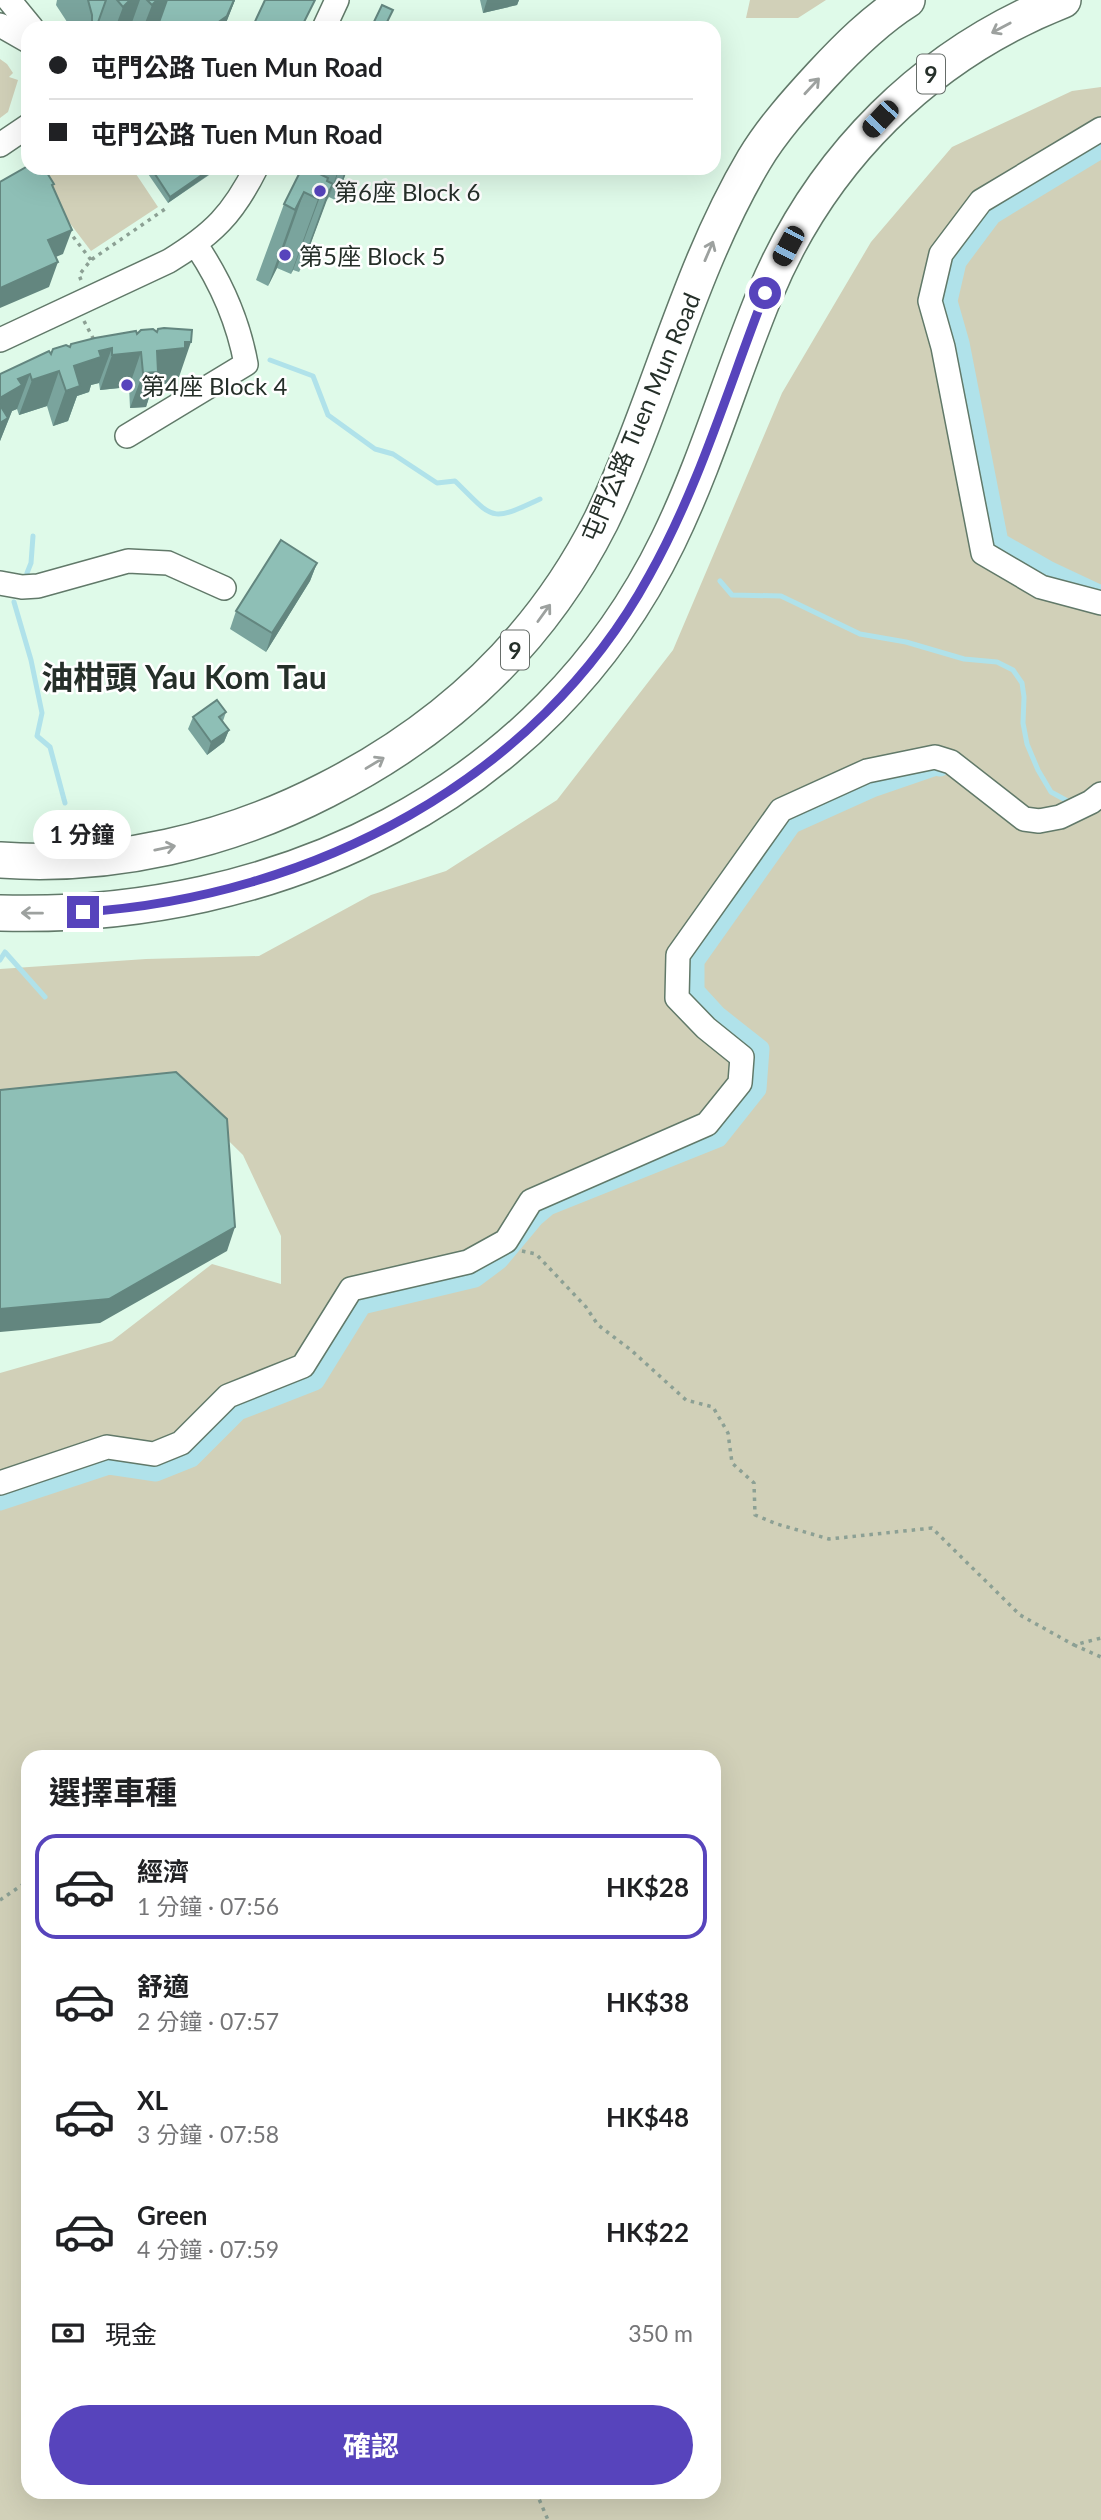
<!DOCTYPE html>
<html lang="zh-TW">
<head>
<meta charset="utf-8">
<style>
  :root { --surface:#fff; --page:#f2f2f2; --text:#202124; --muted:#757577; --line:#e0e0e0; --accent:#5744bc }
  body { margin:0; font-family:Lato,"Noto Sans TC",sans-serif; background:var(--page); color:var(--text); height:100vh; display:flex; flex-direction:column; font-size:26px; white-space:nowrap }
  * { box-sizing:border-box; margin:0 }
  p { font-size:23px; color:var(--muted) }
  .icon { flex:none; width:38px; height:38px; fill:none; stroke:currentColor; stroke-width:2; stroke-linecap:round; stroke-linejoin:round }
  .map { position:relative; flex:1; overflow:hidden }
  .sheet { position:absolute; left:21px; top:1750px; width:700px; height:749px; display:flex; flex-direction:column; background:var(--surface); border-radius:21px; box-shadow:0 7px 28px #0002 }
  .sheet>* { flex:none }
  .hud { position:absolute; left:21px; top:21px; width:700px; height:154px; border-radius:21px; box-shadow:0 7px 28px #0002; display:grid; align-content:center; height:154px; padding:0 28px; background:var(--surface) }
  .end { position:absolute; width:32px; height:32px; margin:-16px; border:9px solid #5744bc; background:#fff; box-shadow:0 0 0 4px #fff }
  .from { border-radius:50% }
  .bubble { position:absolute; height:49px; border-radius:24px; background:var(--surface); box-shadow:0 7px 28px #0002; font-size:23px; font-weight:700; line-height:49px; text-align:center }
  .car { position:absolute; width:21px; height:42px; margin:-21px -10px; border-radius:9px; box-shadow:0 0 5px 2px #0007; background:linear-gradient(#222 24%,#8ab4d8 0 40%,#222 0 76%,#8ab4d8 0 86%,#222 0) }
  .hud b { display:flex; align-items:center; gap:24px; height:66px; font-size:26px }
  .hud b+b { border-top:2px solid var(--line) }
  .hud i { width:18px; height:18px; background:var(--text) }
  ul { padding:0; list-style:none }
  li { display:flex; align-items:center; gap:21px; height:105px; margin:0 14px 10px; padding:0 14px; border:4px solid transparent; border-radius:21px }
  li div { flex:1 }
  li b { display:block; font-size:26px }
  li em { font-style:normal; font-weight:700 }
  li.selected { border-color:var(--accent) }
  li>.icon { width:63px; height:63px; stroke-width:1.5 }
  h2 { padding:0 28px; font-size:32px; line-height:84px }
  .pay { display:flex; align-items:center; gap:18px; height:77px; padding:0 28px; font-size:26px }
  .pay p { margin-inline-start:auto }
  .action { display:flex; gap:14px; margin-top:auto; padding:14px 28px }
  .action a { flex:1; height:80px; border-radius:42px; background:var(--accent); color:#fff; font-size:28px; font-weight:700; line-height:80px; text-align:center }
  .map>svg:first-child { display:block }
  .green { fill:#d1d0b8; fill-rule:evenodd }
  .lines { fill:none; stroke-linecap:round; stroke-linejoin:round }
  .stream { stroke:#b0e2ea; stroke-width:5 }
  .canal { stroke:#b0e2ea; stroke-width:19 }
  .minor-casing { stroke:#617969; stroke-width:26 }
  .highway-casing { stroke:#617969; stroke-width:38 }
  .path { stroke:#8ca094; stroke-width:3.5; stroke-dasharray:3.5 5; stroke-linecap:butt }
  .minor { stroke:#fff; stroke-width:23 }
  .highway { stroke:#fff; stroke-width:35 }
  .wall { fill:#7aa49d }
  .shaded-wall { fill:#63867f }
  .building { fill:#8ebfb6; stroke:#63867f; stroke-width:2 }
  .oneway { stroke:#9da19f }
  .route { stroke:#5744bc; stroke-width:9 }
  .poi-dot { fill:#5744bc; stroke:#fff; stroke-width:2.5 }
  .labels { text-anchor:middle; dominant-baseline:central; stroke-width:5; stroke-linejoin:round; paint-order:stroke }
  .shield { fill:#fff; stroke:#666d69; stroke-width:2 }
  .shield-label { font-size:23px; font-weight:bold; fill:#252f29 }
  .poi-label { font-size:24px; fill:#252f29; stroke:#fff; text-anchor:start }
  .street-label { font-size:24px; fill:#252f29; stroke:#fff }
  .district-label { font-size:32px; font-weight:bold; fill:#252f29; stroke:#fff }
</style>
</head>
<body>
<div class="map">
<svg width="1101" height="2520" viewBox="0 0 1101 2520">
  <rect width="100%" height="100%" fill="#dffae9"/>
  <path class="green" d="M750,0H826L798,18H746Z
    M0,59L7,64L13,73L9,77L18,80L8,112L0,118Z
    M1101,87V2520H0V1373L112,1341L212,1264L281,1284V1236L243,1155L174,1087L0,1106V969L146,959L259,956L371,895L446,871L557,800L673,650L782,393L871,242L952,147L1072,91ZM28,1757H714V2492H28Z
    M28,168H132L158,207L91,251Z"/>
  <g class="lines">
    <path class="stream" d="M270,360L313,376L328,415L375,449L393,454L437,483L455,481C494,519 489,523 540,499
      M27,573L31,563L33,536
      M720,581L732,595L781,596L860,634L906,642L964,659L997,662L1013,670L1022,683L1024,697L1023,723L1027,744L1038,770L1051,792L1073,804
      M14,602L31,660L42,713L37,736L50,747L65,803
      M0,960L5,952L45,997"/>
    <path class="canal" d="M1101,149L992,215L957,262L948,301L960,343L999,542L1048,570L1101,595
      M0,1501L109,1465L156,1472L191,1458L238,1411L315,1381L362,1305L475,1278L499,1260L535,1217L548,1206L718,1138L757,1089L760,1049L717,1015L695,991V961L792,824L872,788L936,766L940,767"/>
    <defs>
      <path id="minor" d="M9,0L32,28
        M0,25L28,41
        M324,28L337,0
        M1101,129L981,201L941,254L930,301L943,347L983,553L1041,587L1101,603
        M0,145L28,126
        M0,340L169,261C213,234 233,214 256,168
        M127,436L246,364C238,320 221,282 196,245
        M0,583L22,587L38,586L128,561L168,563L224,588
        M0,1483L107,1447L154,1454L181,1443L228,1396L303,1366L351,1289L468,1262L506,1241L531,1201L707,1124L740,1083L742,1057L706,1028L677,998L678,955L781,810L867,771L935,757L951,762L1024,819L1039,821L1060,817L1091,802L1101,794"/>
      <path id="highway" d="M0,860C112,868 227,841 326,790C446,729 540,642 601,521C658,404 687,273 754,160C772,130 797,102 821,76C847,48 875,20 907,0
        M0,913C276,921 544,796 668,541C707,461 731,376 765,294C821,159 926,54 1063,0"/>
    </defs>
    <use href="#minor" class="minor-casing"/>
    <use href="#highway" class="highway-casing"/>
    <path class="path" d="M68,230L91,260
      M81,280L79,275L91,260L168,207
      M84,321L94,340
      M522,1251L536,1254L586,1307L598,1325L631,1350L686,1400L713,1407L728,1433L732,1463L754,1483L755,1515L777,1524L829,1539L932,1528L1020,1615L1074,1645L1101,1638
      M1074,1645L1101,1657
      M0,1900L28,1881
      M536,2492L548,2520"/>
    <use href="#minor" class="minor"/>
    <use href="#highway" class="highway"/>
  </g>
  <path class="wall" d="M57,0H235L224,28H71L56,5Z
    M480,0H519L517,5L483,13Z
    M144,168H232L229,175L218,169L168,203Z
    M302,168H348L341,186L335,200L329,197L326,201L305,259L299,272L293,270L291,274L277,268L268,286L256,280L284,204Z
    M136,331L179,377H175L173,383L153,385L146,407L130,408L129,387L100,390L99,383L91,385L89,392L77,396L68,421L53,426L47,406L19,415L17,409L12,411L0,441V374L69,347Z
    M317,563L310,581L266,652L230,629L236,611Z
    M226,712L223,721L229,730L224,742L207,755L188,729L193,717Z"/>
  <path class="shaded-wall" d="M130,0H140L130,28H115L123,7Z
    M148,0H181L157,28H143L152,5Z
    M234,0H235L224,28H210Z
    M487,0H519L517,5L483,13Z
    M212,168H218L168,203L170,197Z
    M339,168H340L327,202Z
    M346,168H348L341,186L335,200Z
    M333,184L305,259L299,272L326,197Z
    M304,192L277,268L268,286L295,210Z
    M321,194L293,270L291,274L318,199Z
    M72,230L63,254L39,264L48,240Z
    M58,262L49,287L0,308V288Z
    M185,342H191L179,377H175L173,383L153,385L146,407L130,408L143,373L157,351Z
    M112,348L99,383L91,385L89,392L77,396L68,421L53,426L74,366L99,351Z
    M141,352L129,387L100,390L112,355Z
    M59,371L47,406L19,415L32,380Z
    M30,374L17,409L12,411L0,441V398L18,379Z
    M317,563L310,581L266,652L272,633Z
    M229,730L224,742L207,755L211,742Z
    M235,1227L227,1251L100,1323L0,1332V1309Z"/>
  <path class="building" d="M88,0H106L96,28H92V15Z
    M117,0H130L123,7Z
    M147,0H157L152,5Z
    M167,0H234L227,16L210,28H157Z
    M265,0H315L301,28H252Z
    M382,5L393,10L385,26L389,28H371Z
    M28,166V168H44L54,184L52,185L72,230L48,240L58,262L0,288V182Z
    M151,168H212L170,197Z
    M302,168H316L314,171L328,178L327,181L333,184L326,197L321,194L318,199L304,192L295,210L284,204Z
    M164,328L192,330L191,342H185V348L157,351L158,372L143,373L141,352L112,355V348L99,351L101,357L74,366L80,386L66,391L59,371L32,380L30,374L18,379L22,385L0,398V374L49,351L51,354L53,349L66,345L70,347L71,344L95,338L136,331L137,334L141,330L153,329L157,332L158,329Z
    M0,405L8,418L0,423Z
    M281,540L317,563L272,633L236,611Z
    M217,700L226,712L219,717L229,730L211,742L193,717Z
    M176,1072L227,1119L235,1227L109,1299L0,1309V1090Z"/>
  <defs><path id="oneway-shaft" d="M-6 0H5M1.5-3L5.5 0L1.5 3" fill="none" stroke-width="1.6" stroke-linecap="round" stroke-linejoin="round" transform="scale(1.75)"/></defs>
  <g class="oneway">
    <use href="#oneway-shaft" transform="translate(1001 28) rotate(152)"/>
    <use href="#oneway-shaft" transform="translate(812 86) rotate(-47)"/>
    <use href="#oneway-shaft" transform="translate(709 251) rotate(-67)"/>
    <use href="#oneway-shaft" transform="translate(544 613) rotate(-54)"/>
    <use href="#oneway-shaft" transform="translate(375 763) rotate(-31)"/>
    <use href="#oneway-shaft" transform="translate(165 848) rotate(-12)"/>
    <use href="#oneway-shaft" transform="translate(32 913) rotate(-179)"/>
  </g>
  <g class="lines">
    <path class="route" d="M83,912C311,897 537,781 649,576C699,487 728,388 765,293"/>
  </g>
  <g class="poi-dot">
    <circle cx="320" cy="191" r="7"/>
    <circle cx="285" cy="255" r="7"/>
    <circle cx="127" cy="385" r="7"/>
  </g>
  <g class="labels">
    <g class="shield">
      <rect x="917" y="54.5" width="28" height="39" rx="5"/>
      <rect x="501" y="630.5" width="28" height="39" rx="5"/>
    </g>
    <g class="shield-label">
      <text x="931" y="74">9</text>
      <text x="515" y="650">9</text>
    </g>
    <g class="poi-label">
      <text x="334" y="191">第6座 Block 6</text>
      <text x="299" y="255">第5座 Block 5</text>
      <text x="141" y="385">第4座 Block 4</text>
    </g>
    <g class="street-label">
      <text transform="translate(640 417) rotate(-67)">屯門公路 Tuen Mun Road</text>
    </g>
    <g class="district-label">
      <text x="184" y="676">油柑頭 Yau Kom Tau</text>
    </g>
  </g>
</svg>
<i class="end from" style="left:765px;top:293px"></i>
<i class="end" style="left:83px;top:912px"></i>
<div class="bubble" style="left:33px;top:810px;width:98px">1 分鐘</div>
<i class="car" style="left:880px;top:119px;rotate:223deg"></i>
<i class="car" style="left:788px;top:246px;rotate:208deg"></i>
<div class="hud">
<b><i class="from"></i>屯門公路 Tuen Mun Road</b>
<b><i></i>屯門公路 Tuen Mun Road</b>
</div>
<section class="sheet">
<h2>選擇車種</h2>
<ul>
<li class="selected"><svg class="icon" aria-label="car" viewBox="0 0 24 24"><path d="M5 17H2v-5l4-1 3-4h7l3 4 3 1v5h-3M9 17h6M6 11h13"/><circle cx="7" cy="17" r="2"/><circle cx="17" cy="17" r="2"/></svg><div><b>經濟</b><p>1 分鐘 · 07:56</p></div><em>HK$28</em></li>
<li><svg class="icon" aria-label="car" viewBox="0 0 24 24"><path d="M5 17H2v-5l4-1 3-4h7l3 4 3 1v5h-3M9 17h6M6 11h13"/><circle cx="7" cy="17" r="2"/><circle cx="17" cy="17" r="2"/></svg><div><b>舒適</b><p>2 分鐘 · 07:57</p></div><em>HK$38</em></li>
<li><svg class="icon" aria-label="car" viewBox="0 0 24 24"><path d="M5 17H2v-5l4-1 3-4h7l3 4 3 1v5h-3M9 17h6M6 11h13"/><circle cx="7" cy="17" r="2"/><circle cx="17" cy="17" r="2"/></svg><div><b>XL</b><p>3 分鐘 · 07:58</p></div><em>HK$48</em></li>
<li><svg class="icon" aria-label="car" viewBox="0 0 24 24"><path d="M5 17H2v-5l4-1 3-4h7l3 4 3 1v5h-3M9 17h6M6 11h13"/><circle cx="7" cy="17" r="2"/><circle cx="17" cy="17" r="2"/></svg><div><b>Green</b><p>4 分鐘 · 07:59</p></div><em>HK$22</em></li>
</ul>
<div class="pay"><svg class="icon" aria-label="cash" viewBox="0 0 24 24"><path d="M3 7h18v10H3z"/><circle cx="12" cy="12" r="2"/></svg>現金<p>350 m</p></div>
<div class="action"><a>確認</a></div>
</section>
</div>
</body>
</html>
